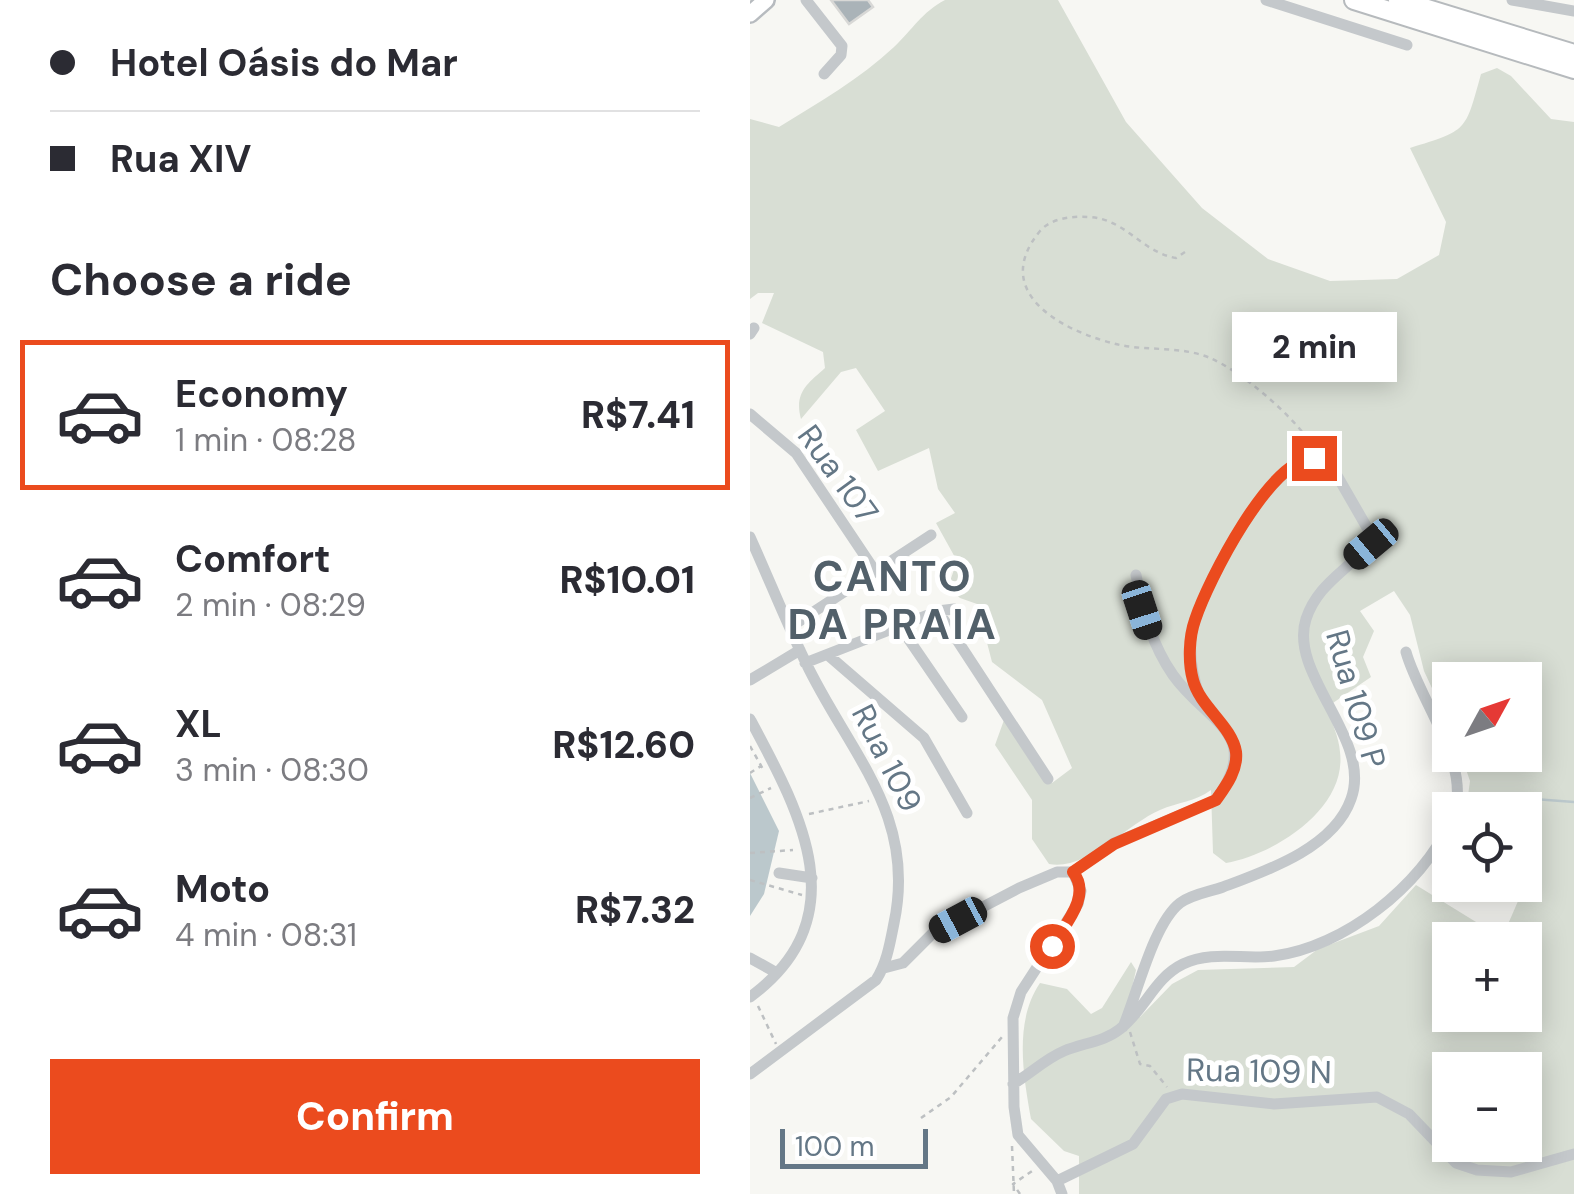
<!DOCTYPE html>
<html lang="en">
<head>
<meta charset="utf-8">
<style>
  :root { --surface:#fff; --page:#f7f7f7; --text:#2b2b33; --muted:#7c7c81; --line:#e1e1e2; --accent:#eb4b1e }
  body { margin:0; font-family:"DM Sans",sans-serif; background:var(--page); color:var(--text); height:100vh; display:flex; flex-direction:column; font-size:38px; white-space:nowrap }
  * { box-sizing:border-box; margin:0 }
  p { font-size:32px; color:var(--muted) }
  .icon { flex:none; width:55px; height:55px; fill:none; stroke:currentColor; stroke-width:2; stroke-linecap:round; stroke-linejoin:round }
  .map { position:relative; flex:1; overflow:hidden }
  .panel { display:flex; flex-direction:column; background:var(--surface); width:750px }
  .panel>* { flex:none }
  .hud { display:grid; align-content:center; height:220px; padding:0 50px; background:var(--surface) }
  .needle { width:65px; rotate:50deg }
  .controls { position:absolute; left:682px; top:662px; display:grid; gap:20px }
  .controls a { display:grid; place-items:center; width:110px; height:110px; border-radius:0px; background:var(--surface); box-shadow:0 5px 25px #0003; font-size:50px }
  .scale { position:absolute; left:30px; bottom:25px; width:148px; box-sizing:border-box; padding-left:10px; border:5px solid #647786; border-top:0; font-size:28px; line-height:35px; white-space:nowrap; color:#647786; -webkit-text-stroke:8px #fff; paint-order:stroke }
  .end { position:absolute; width:45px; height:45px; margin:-22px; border:12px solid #eb4b1e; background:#fff; box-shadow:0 0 0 5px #fff }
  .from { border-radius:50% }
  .bubble { position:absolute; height:70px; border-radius:0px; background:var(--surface); box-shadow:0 5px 25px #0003; font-size:32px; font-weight:800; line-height:70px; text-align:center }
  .car { position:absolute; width:30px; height:60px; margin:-30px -15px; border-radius:12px; box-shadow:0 0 8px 2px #0007; background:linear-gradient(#222 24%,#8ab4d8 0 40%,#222 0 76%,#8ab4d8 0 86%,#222 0) }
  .hud b { display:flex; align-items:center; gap:35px; height:95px; font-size:38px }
  .hud b+b { border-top:2px solid var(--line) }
  .hud i { width:25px; height:25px; background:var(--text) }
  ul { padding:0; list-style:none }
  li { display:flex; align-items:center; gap:30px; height:150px; margin:0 20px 15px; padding:0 30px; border:5px solid transparent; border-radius:0px }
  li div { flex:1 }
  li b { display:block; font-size:38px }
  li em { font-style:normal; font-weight:800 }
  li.on { border-color:var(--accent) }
  li>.icon { width:90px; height:90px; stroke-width:1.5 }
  h2 { padding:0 50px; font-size:45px; line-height:120px }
  .button { display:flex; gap:20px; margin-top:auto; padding:20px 50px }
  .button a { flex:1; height:115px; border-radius:0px; background:var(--accent); color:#fff; font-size:40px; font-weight:800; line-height:115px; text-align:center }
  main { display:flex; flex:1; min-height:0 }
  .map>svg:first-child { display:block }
  .green { fill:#d8ded4; fill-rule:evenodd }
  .water { fill:#bbc8cc }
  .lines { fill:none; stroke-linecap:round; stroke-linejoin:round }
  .stream { stroke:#bbc8cc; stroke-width:2.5 }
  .building { fill:#aab3b8; stroke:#d8d8d6; stroke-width:2.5 }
  .major-casing { stroke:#b7bbbf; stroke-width:20 }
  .highway-casing { stroke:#b6babd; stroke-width:22 }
  .path { stroke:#bdc0c2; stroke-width:2.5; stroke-dasharray:5 5; stroke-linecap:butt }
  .minor { stroke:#c4c8cb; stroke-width:11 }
  .major { stroke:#fff; stroke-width:15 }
  .highway { stroke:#fff; stroke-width:18 }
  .route { stroke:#eb4b1e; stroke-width:12 }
  .labels { text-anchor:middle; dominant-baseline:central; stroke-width:10; stroke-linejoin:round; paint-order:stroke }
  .street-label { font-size:32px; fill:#647786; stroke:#fff }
  .district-label { font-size:42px; font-weight:bold; letter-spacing:2.5px; fill:#52606a; stroke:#fff }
</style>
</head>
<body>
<main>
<section class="panel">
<div class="hud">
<b><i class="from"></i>Hotel Oásis do Mar</b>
<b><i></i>Rua XIV</b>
</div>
<h2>Choose a ride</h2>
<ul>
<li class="on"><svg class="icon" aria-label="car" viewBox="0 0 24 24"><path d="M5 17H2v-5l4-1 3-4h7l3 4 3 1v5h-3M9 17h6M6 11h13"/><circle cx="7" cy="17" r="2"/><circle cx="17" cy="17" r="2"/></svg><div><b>Economy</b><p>1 min · 08:28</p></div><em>R$7.41</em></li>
<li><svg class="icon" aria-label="car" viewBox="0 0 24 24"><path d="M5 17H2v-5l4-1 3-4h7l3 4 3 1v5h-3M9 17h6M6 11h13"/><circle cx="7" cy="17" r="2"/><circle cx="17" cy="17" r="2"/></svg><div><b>Comfort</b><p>2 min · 08:29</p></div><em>R$10.01</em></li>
<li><svg class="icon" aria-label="car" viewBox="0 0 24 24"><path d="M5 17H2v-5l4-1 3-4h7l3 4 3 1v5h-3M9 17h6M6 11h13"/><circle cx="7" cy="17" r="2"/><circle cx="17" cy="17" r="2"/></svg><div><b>XL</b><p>3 min · 08:30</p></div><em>R$12.60</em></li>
<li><svg class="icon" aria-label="car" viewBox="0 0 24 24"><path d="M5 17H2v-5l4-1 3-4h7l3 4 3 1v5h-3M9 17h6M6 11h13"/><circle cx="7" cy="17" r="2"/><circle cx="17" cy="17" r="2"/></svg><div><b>Moto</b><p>4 min · 08:31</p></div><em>R$7.32</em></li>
</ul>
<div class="button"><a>Confirm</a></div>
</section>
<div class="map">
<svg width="824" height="1194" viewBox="0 0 824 1194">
  <rect width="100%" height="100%" fill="#f7f7f3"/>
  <path class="green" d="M195,0H308L376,122L452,208L518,259L580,281L647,279L689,255L696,222L660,148C718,130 715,132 731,74L747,68L761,76L801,119L824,122V1194H329V1156L314,1151L281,1119C273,1075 264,1021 290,983L317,989L341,1014L352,1008L381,962L386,970L379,1001L390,1017L422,984L448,970L544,967L568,949L629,926L666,885L752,938L775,885V810H716L720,781L711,755H775V680H700V727L674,671L660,615L644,591L610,611L624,631L613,657L621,677L577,707C581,721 589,737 590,752C597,809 525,854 476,863L463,853L461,790C445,802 428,802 410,810C377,824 337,871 299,864L282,839V800L245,745L254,720L284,767L302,783L322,768L292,700L242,662L227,604L210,598L198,587L207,561L186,523L205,513L188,489L179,448L128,471L106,430L135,411L106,368L91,372L51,419C44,393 57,384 75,368L73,352L12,323L24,293H8L0,299V119L29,127C69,102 110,79 144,47C163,29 172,12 195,0ZM700,940H775V1015H700ZM700,1070H775V1145H700Z"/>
  <path class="water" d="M0,773L29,831L14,894L0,916Z"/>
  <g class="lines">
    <path class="stream" d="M758,797L824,802"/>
  </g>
  <path class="building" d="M81,0H118L123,7L99,24Z"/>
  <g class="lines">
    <defs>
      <path id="major" d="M0,14L16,0"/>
      <path id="highway" d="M604,0L824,69
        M648,0L824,54"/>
    </defs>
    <use href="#major" class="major-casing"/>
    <use href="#highway" class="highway-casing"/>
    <path class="path" d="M435,252L426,258C391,252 376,219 339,217C322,216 301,218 290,231C238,294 316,333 370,345C399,351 432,346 460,358C493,372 544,417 563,446
      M0,746L14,771
      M0,773L11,766
      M0,798L21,788
      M59,814L119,801
      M0,853L43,850
      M0,880L52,895
      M8,1006L26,1044
      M380,1032L390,1064L400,1066L417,1087
      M171,1118L201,1097L252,1037
      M262,1146L264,1194
      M270,1194L263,1184L285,1169"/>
    <path class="minor" d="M56,0L92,46L91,55L74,74
      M516,0L657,45
      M762,0L824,11
      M0,334L4,328
      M0,414L46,453L125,571
      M0,537C19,579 36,622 56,663C99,753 167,814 144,923C140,943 137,963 126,980L0,1074
      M188,611L298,779
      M42,626L181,535
      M151,628L212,717
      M656,652C669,699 719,761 705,810
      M78,655L174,738L217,813
      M55,663L188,611L204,609
      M0,680L50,650
      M0,719C51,814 108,918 0,997
      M29,873L62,878
      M0,958L27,973
      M134,968L153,963L183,933L269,888L307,872H323L364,843L466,800C514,733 457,723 423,675C402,645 393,611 386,575
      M373,1027C387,995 403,924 430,903C442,894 459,892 473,887C516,871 584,848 601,799C623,739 538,675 556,619C569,580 603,569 623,538L585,472L564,458C519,459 447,596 441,637C439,659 443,678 450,698
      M263,1084C280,1074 295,1059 314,1051C332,1043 354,1042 370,1029C395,1010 404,978 433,964C462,950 494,960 524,956C594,947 671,886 700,823
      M307,1181L383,1144L416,1099L432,1094L524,1104L627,1097L659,1114L706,1163L727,1170L761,1172L824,1154
      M312,1194L307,1181L268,1135L264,1107L263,1018L271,992L328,904L331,891L323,872"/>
    <use href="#major" class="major"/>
    <use href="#highway" class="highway"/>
  </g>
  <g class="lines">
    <path class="route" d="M302,946C315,924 342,896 323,872L364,844L466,800C476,786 488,770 486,752C482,726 450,707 443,680C438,662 439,637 445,620C458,581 520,458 564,458"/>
  </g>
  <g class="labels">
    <g class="street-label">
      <text transform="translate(88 474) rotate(54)">Rua 107</text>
      <text transform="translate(606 699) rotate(74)">Rua 109 P</text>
      <text transform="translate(137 758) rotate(63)">Rua 109</text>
      <text transform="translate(509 1071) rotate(1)">Rua 109 N</text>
    </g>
    <g class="district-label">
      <text x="143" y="576">CANTO<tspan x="143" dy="48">DA PRAIA</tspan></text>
    </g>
  </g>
</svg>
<div class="controls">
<a><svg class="needle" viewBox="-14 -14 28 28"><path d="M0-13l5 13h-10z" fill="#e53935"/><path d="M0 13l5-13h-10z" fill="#7c7c81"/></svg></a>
<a><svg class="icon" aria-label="locate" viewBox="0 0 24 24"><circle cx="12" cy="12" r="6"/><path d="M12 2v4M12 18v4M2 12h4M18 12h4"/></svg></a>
<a>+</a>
<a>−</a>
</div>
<div class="scale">100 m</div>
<i class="end from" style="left:302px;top:946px"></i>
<i class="end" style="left:564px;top:458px"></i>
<div class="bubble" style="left:482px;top:312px;width:165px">2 min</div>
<i class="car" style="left:621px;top:544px;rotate:230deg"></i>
<i class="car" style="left:392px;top:610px;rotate:162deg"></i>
<i class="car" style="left:208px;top:920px;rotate:242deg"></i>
</div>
</main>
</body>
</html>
